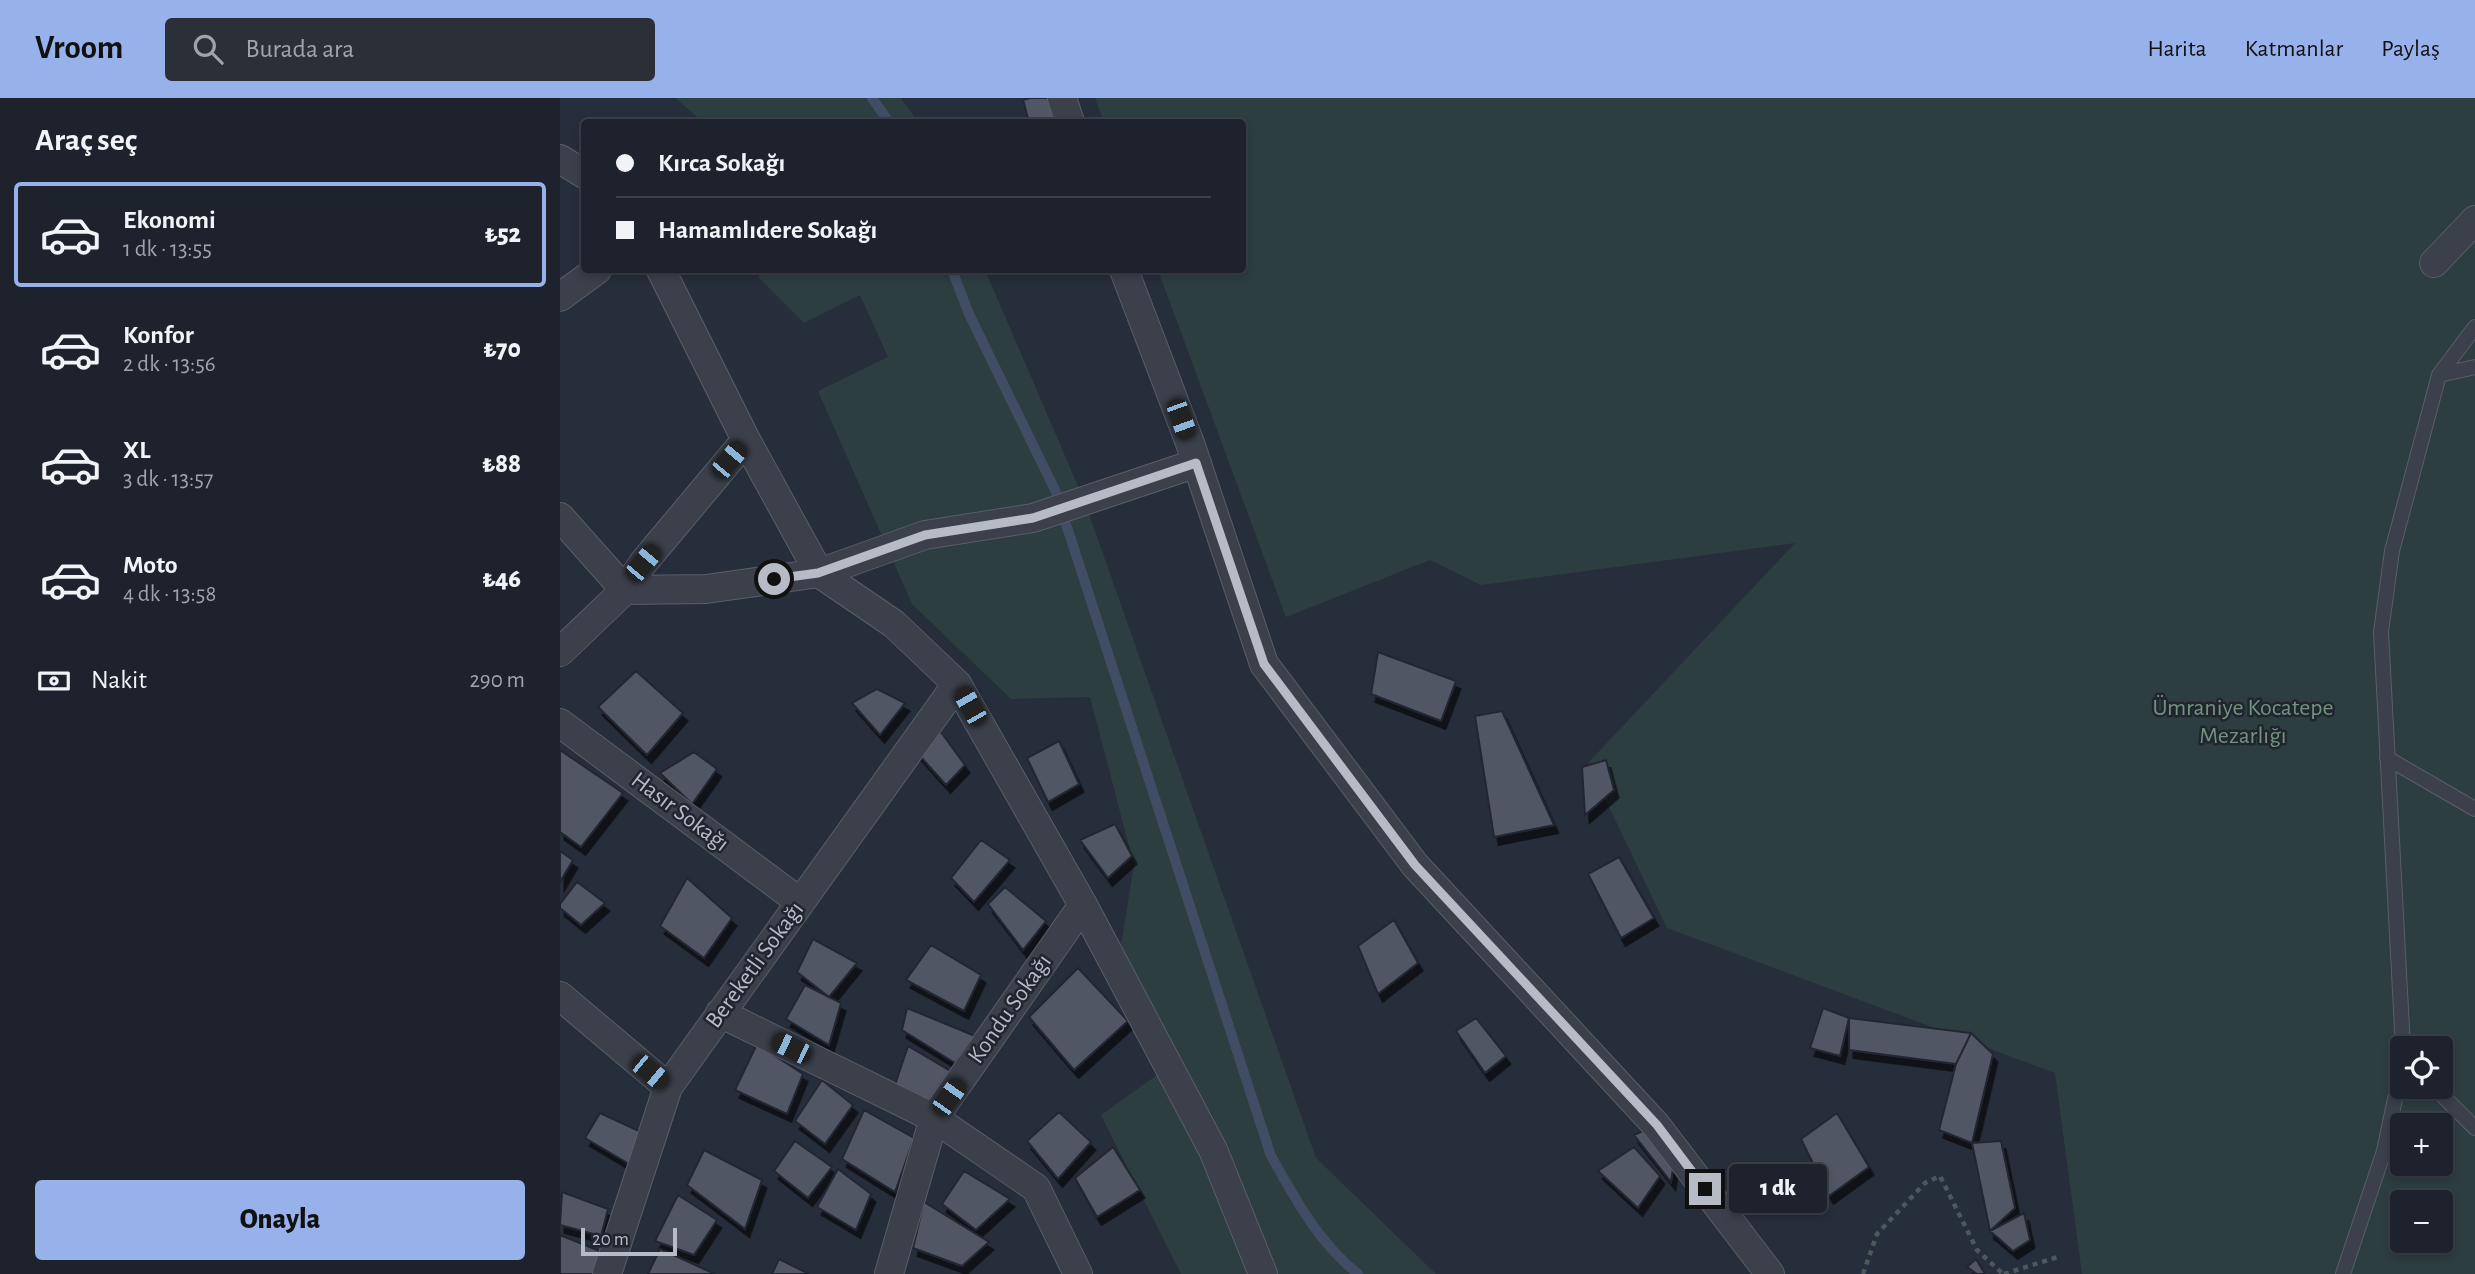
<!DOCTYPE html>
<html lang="tr">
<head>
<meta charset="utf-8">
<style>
  :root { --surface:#1d222c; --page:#2a2f38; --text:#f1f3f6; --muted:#a0a4a9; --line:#3b3f48; --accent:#97b1eb }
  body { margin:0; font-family:"Alegreya Sans",sans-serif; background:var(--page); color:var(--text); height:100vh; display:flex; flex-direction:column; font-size:26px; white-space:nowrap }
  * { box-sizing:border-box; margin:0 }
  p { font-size:23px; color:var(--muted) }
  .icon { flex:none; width:38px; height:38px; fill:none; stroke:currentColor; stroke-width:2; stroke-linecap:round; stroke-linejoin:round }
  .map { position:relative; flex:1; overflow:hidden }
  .sheet { display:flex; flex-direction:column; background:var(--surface); width:560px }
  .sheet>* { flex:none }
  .top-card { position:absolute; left:21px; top:21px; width:665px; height:154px; border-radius:7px; box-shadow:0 4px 10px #0003,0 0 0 2px var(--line); display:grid; align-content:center; height:154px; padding:0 35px; background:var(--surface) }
  .tools { position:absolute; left:1830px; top:938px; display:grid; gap:14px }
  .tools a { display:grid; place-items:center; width:63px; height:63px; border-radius:7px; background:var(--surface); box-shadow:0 4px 10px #0003,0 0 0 2px var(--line); font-size:35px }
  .scale { position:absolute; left:21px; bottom:18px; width:96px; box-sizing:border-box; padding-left:7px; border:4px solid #b7bbc6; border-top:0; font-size:19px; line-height:24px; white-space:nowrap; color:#b7bbc6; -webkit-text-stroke:5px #202530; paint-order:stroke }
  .end { position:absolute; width:32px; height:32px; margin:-16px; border:9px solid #b7bbc6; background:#111; box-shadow:0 0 0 4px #111 }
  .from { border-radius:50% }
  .bubble { position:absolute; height:49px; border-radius:7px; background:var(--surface); box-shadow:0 4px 10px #0003,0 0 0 2px var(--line); font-size:23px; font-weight:800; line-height:49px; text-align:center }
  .car { position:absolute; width:21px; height:42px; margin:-21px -10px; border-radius:9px; box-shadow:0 0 5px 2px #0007; background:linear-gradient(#222 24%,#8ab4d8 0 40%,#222 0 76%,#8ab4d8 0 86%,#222 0) }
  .top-card b { display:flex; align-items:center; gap:24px; height:66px; font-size:26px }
  .top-card b+b { border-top:2px solid var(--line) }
  .top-card i { width:18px; height:18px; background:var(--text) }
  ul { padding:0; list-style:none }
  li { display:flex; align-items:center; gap:21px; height:105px; margin:0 14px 10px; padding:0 21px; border:4px solid transparent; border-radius:7px }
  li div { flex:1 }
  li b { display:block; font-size:26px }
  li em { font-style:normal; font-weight:800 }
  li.on { border-color:var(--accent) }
  li>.icon { width:63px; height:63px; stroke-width:1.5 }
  h2 { padding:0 35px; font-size:32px; line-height:84px }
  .pay { display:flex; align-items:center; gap:18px; height:77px; padding:0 35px; font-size:26px }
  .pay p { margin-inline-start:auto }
  .button { display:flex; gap:14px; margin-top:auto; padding:14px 35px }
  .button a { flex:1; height:80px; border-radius:7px; background:var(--accent); color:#111; font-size:28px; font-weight:800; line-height:80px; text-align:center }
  header { display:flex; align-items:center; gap:42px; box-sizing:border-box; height:98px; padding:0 35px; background:var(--accent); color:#111 }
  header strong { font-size:33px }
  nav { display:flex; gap:38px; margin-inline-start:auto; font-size:24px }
  .search { width:490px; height:63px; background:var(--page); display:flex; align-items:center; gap:18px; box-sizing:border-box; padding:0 24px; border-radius:7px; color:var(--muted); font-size:26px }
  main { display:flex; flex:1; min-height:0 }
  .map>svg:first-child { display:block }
  .green { fill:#2d3e40; fill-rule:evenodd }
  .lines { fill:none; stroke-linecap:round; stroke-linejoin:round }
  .stream { stroke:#414d64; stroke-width:10 }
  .building { fill:#515765; stroke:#222732; stroke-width:2; filter:url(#shadow) }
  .lane-casing { stroke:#595e69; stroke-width:16 }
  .street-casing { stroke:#595e69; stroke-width:30 }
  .path { stroke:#4b595d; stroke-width:4.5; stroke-dasharray:5 5; stroke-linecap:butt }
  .lane { stroke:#3b404b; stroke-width:14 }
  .street { stroke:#3b404b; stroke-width:28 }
  .route { stroke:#b7bbc6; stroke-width:9 }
  .labels { text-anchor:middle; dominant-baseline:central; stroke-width:5; stroke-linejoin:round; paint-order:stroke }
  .park-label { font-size:24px; fill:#71947c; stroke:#202530 }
  .street-label { font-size:24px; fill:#b7bbc6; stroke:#202530 }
</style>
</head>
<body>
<header>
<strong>Vroom</strong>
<div class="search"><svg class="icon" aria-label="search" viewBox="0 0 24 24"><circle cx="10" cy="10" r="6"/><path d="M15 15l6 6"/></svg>Burada ara</div>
<nav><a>Harita</a><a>Katmanlar</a><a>Paylaş</a></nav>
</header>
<main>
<section class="sheet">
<h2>Araç seç</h2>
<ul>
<li class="on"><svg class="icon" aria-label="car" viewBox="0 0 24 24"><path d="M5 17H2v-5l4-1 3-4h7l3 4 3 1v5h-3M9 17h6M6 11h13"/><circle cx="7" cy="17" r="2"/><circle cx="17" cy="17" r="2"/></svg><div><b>Ekonomi</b><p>1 dk · 13:55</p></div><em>₺52</em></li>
<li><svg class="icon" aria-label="car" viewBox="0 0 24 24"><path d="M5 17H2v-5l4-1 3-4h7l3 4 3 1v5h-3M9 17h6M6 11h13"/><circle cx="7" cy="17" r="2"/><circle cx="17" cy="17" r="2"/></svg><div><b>Konfor</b><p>2 dk · 13:56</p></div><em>₺70</em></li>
<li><svg class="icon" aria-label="car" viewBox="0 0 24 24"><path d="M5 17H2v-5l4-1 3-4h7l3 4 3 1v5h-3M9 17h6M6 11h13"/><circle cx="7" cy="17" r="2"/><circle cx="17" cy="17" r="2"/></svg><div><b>XL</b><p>3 dk · 13:57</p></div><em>₺88</em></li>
<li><svg class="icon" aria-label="car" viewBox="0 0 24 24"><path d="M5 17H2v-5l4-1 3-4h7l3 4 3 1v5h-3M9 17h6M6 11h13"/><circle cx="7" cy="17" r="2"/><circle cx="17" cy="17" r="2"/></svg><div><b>Moto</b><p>4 dk · 13:58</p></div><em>₺46</em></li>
</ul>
<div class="pay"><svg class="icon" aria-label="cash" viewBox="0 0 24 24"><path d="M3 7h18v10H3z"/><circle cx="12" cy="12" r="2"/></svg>Nakit<p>290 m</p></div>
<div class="button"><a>Onayla</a></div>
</section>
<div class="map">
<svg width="1915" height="1176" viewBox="0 0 1915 1176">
  <defs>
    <filter id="shadow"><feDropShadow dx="4.5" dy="8" stdDeviation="0" flood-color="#0009"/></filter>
  </defs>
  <rect width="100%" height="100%" fill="#272e3b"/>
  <path class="green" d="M115,0H341L358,24H143Z
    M535,0H1915V1176H1522L1495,975L1107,830L1028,665L1235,445L921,487L870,462L726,519L598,172H682V24H544ZM1843,950H1881V989H1843ZM1843,1027H1881V1066H1843ZM1843,1104H1881V1143H1843Z
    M204,172H425L524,402L756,1060L876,1176H621L541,1017L597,977L560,853L574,767L530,599L451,601L352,506L258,293L328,259L300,197L244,225L198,179Z"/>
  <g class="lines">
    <path class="stream" d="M312,0L329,24
      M392,172L409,216L495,392L711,1058C736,1102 758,1144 798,1176"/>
  </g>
  <path class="building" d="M470,0H492L501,24H469L463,2Z
    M818,554L896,583L881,623L811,596Z
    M76,573L123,615L87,657L38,609Z
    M317,591L345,605L320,637L292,605Z
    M942,613L994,727L934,739L915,618Z
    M381,634L405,667L386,687L352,649Z
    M499,643L519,686L488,704L467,660Z
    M0,652L63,695L21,749L0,734Z
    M134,654L157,671L132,706L100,675Z
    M1046,662L1054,692L1025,717L1022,669Z
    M555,726L572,758L548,780L520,742Z
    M421,742L450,762L414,804L391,780Z
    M0,753L13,762L0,784Z
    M1059,759L1094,820L1061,840L1028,776Z
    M127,780L172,820L144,860L100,828Z
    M17,784L45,805L21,827L0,810V806Z
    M445,789L486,823L463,852L428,806Z
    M834,822L858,865L818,896L798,848Z
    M253,841L297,865L269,899L237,874Z
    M371,847L421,877L404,913L346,882Z
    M518,870L568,923L514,972L469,919Z
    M245,887L281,905L269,947L226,921Z
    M347,910L415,938L395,965L342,932Z
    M1263,910L1289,920L1280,958L1250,950Z
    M916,920L946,958L925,975L896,933Z
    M1289,920L1411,935L1396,966L1289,952Z
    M1411,935L1433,956L1412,1045L1379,1032L1396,966Z
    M197,946L243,976L227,1016L175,992Z
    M348,948L392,974L373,1009L335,987Z
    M262,982L293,1007L265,1046L235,1023Z
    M304,1012L354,1040L335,1094L282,1061Z
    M499,1014L531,1044L498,1081L467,1043Z
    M40,1015L92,1039L69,1066L25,1040Z
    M1277,1015L1309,1069L1269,1098L1241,1041Z
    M1096,1027L1114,1064L1111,1084L1074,1037Z
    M235,1043L272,1069L248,1100L214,1073Z
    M1441,1043L1455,1110L1430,1133L1412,1045Z
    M553,1049L580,1092L537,1119L515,1080Z
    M1074,1049L1100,1078L1078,1110L1038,1073Z
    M144,1052L202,1082L185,1131L127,1087Z
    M278,1071L311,1096L296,1132L257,1109Z
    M404,1073L450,1101L416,1132L382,1106Z
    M2,1094L48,1111L41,1138L0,1127Z
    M118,1097L157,1122L134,1157L95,1143Z
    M364,1104L429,1144L402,1168L353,1150Z
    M1464,1115L1470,1142L1453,1153L1430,1133Z
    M0,1137L42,1154L34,1176H0Z
    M100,1151L155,1176H88Z
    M219,1161L249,1176H212Z
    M1416,1161L1425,1176H1417L1407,1169Z"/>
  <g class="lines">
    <defs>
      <path id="lane" d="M1879,277L1915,269
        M1827,660L1915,711
        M1843,950L1821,534L1832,453L1879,277L1915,229
        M1874,989L1915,1030
        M1783,1176L1824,1053L1843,963"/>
      <path id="street" d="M502,0L510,24
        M0,61L24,76
        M1874,165L1915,122
        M101,172L186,342L259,475L334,526L397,586L523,807L653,1052L703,1176
        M564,172L630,345L704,566L855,767L1096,1027L1210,1176
        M0,199L37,172
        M0,419L65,492L146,491L259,475L365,437L473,420L637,365
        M0,554L65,492L83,465L186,342
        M0,625L240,804
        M0,898L108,989
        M160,915L374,1020L476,1090L518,1176
        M47,1176L108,989L397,586
        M329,1176L374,1020L523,807"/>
    </defs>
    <use href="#lane" class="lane-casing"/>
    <use href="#street" class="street-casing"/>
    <path class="path" d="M1303,1176L1317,1136L1365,1085L1380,1078L1417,1152L1443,1176
      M1444,1176L1501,1158"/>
    <use href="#lane" class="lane"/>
    <use href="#street" class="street"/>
  </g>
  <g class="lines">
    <path class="route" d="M214,481L258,475L365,437L473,420L636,365L704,566L855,767L1097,1027L1145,1091"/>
  </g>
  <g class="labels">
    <g class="park-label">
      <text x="1683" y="610">Ümraniye Kocatepe<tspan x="1683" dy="28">Mezarlığı</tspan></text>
    </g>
    <g class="street-label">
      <text transform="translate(120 714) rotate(37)">Hasır Sokağı</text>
      <text transform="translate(195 867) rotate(-54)">Bereketli Sokağı</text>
      <text transform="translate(450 911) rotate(-55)">Kondu Sokağı</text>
    </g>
  </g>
</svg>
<div class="tools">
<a><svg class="icon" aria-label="locate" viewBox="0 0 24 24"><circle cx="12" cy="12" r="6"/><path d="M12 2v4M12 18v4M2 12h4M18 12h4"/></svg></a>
<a>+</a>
<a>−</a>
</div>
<div class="scale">20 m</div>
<i class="end from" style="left:214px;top:481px"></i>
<i class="end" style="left:1145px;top:1091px"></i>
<div class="bubble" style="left:1169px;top:1066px;width:98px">1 dk</div>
<i class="car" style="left:621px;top:321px;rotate:160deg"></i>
<i class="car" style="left:169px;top:362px;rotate:40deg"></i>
<i class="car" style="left:83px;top:465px;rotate:40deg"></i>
<i class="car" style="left:410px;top:608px;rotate:330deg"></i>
<i class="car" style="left:231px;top:950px;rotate:296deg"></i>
<i class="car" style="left:90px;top:974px;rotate:130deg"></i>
<i class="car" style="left:389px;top:999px;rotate:35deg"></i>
<div class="top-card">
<b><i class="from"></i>Kırca Sokağı</b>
<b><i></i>Hamamlıdere Sokağı</b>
</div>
</div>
</main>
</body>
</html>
